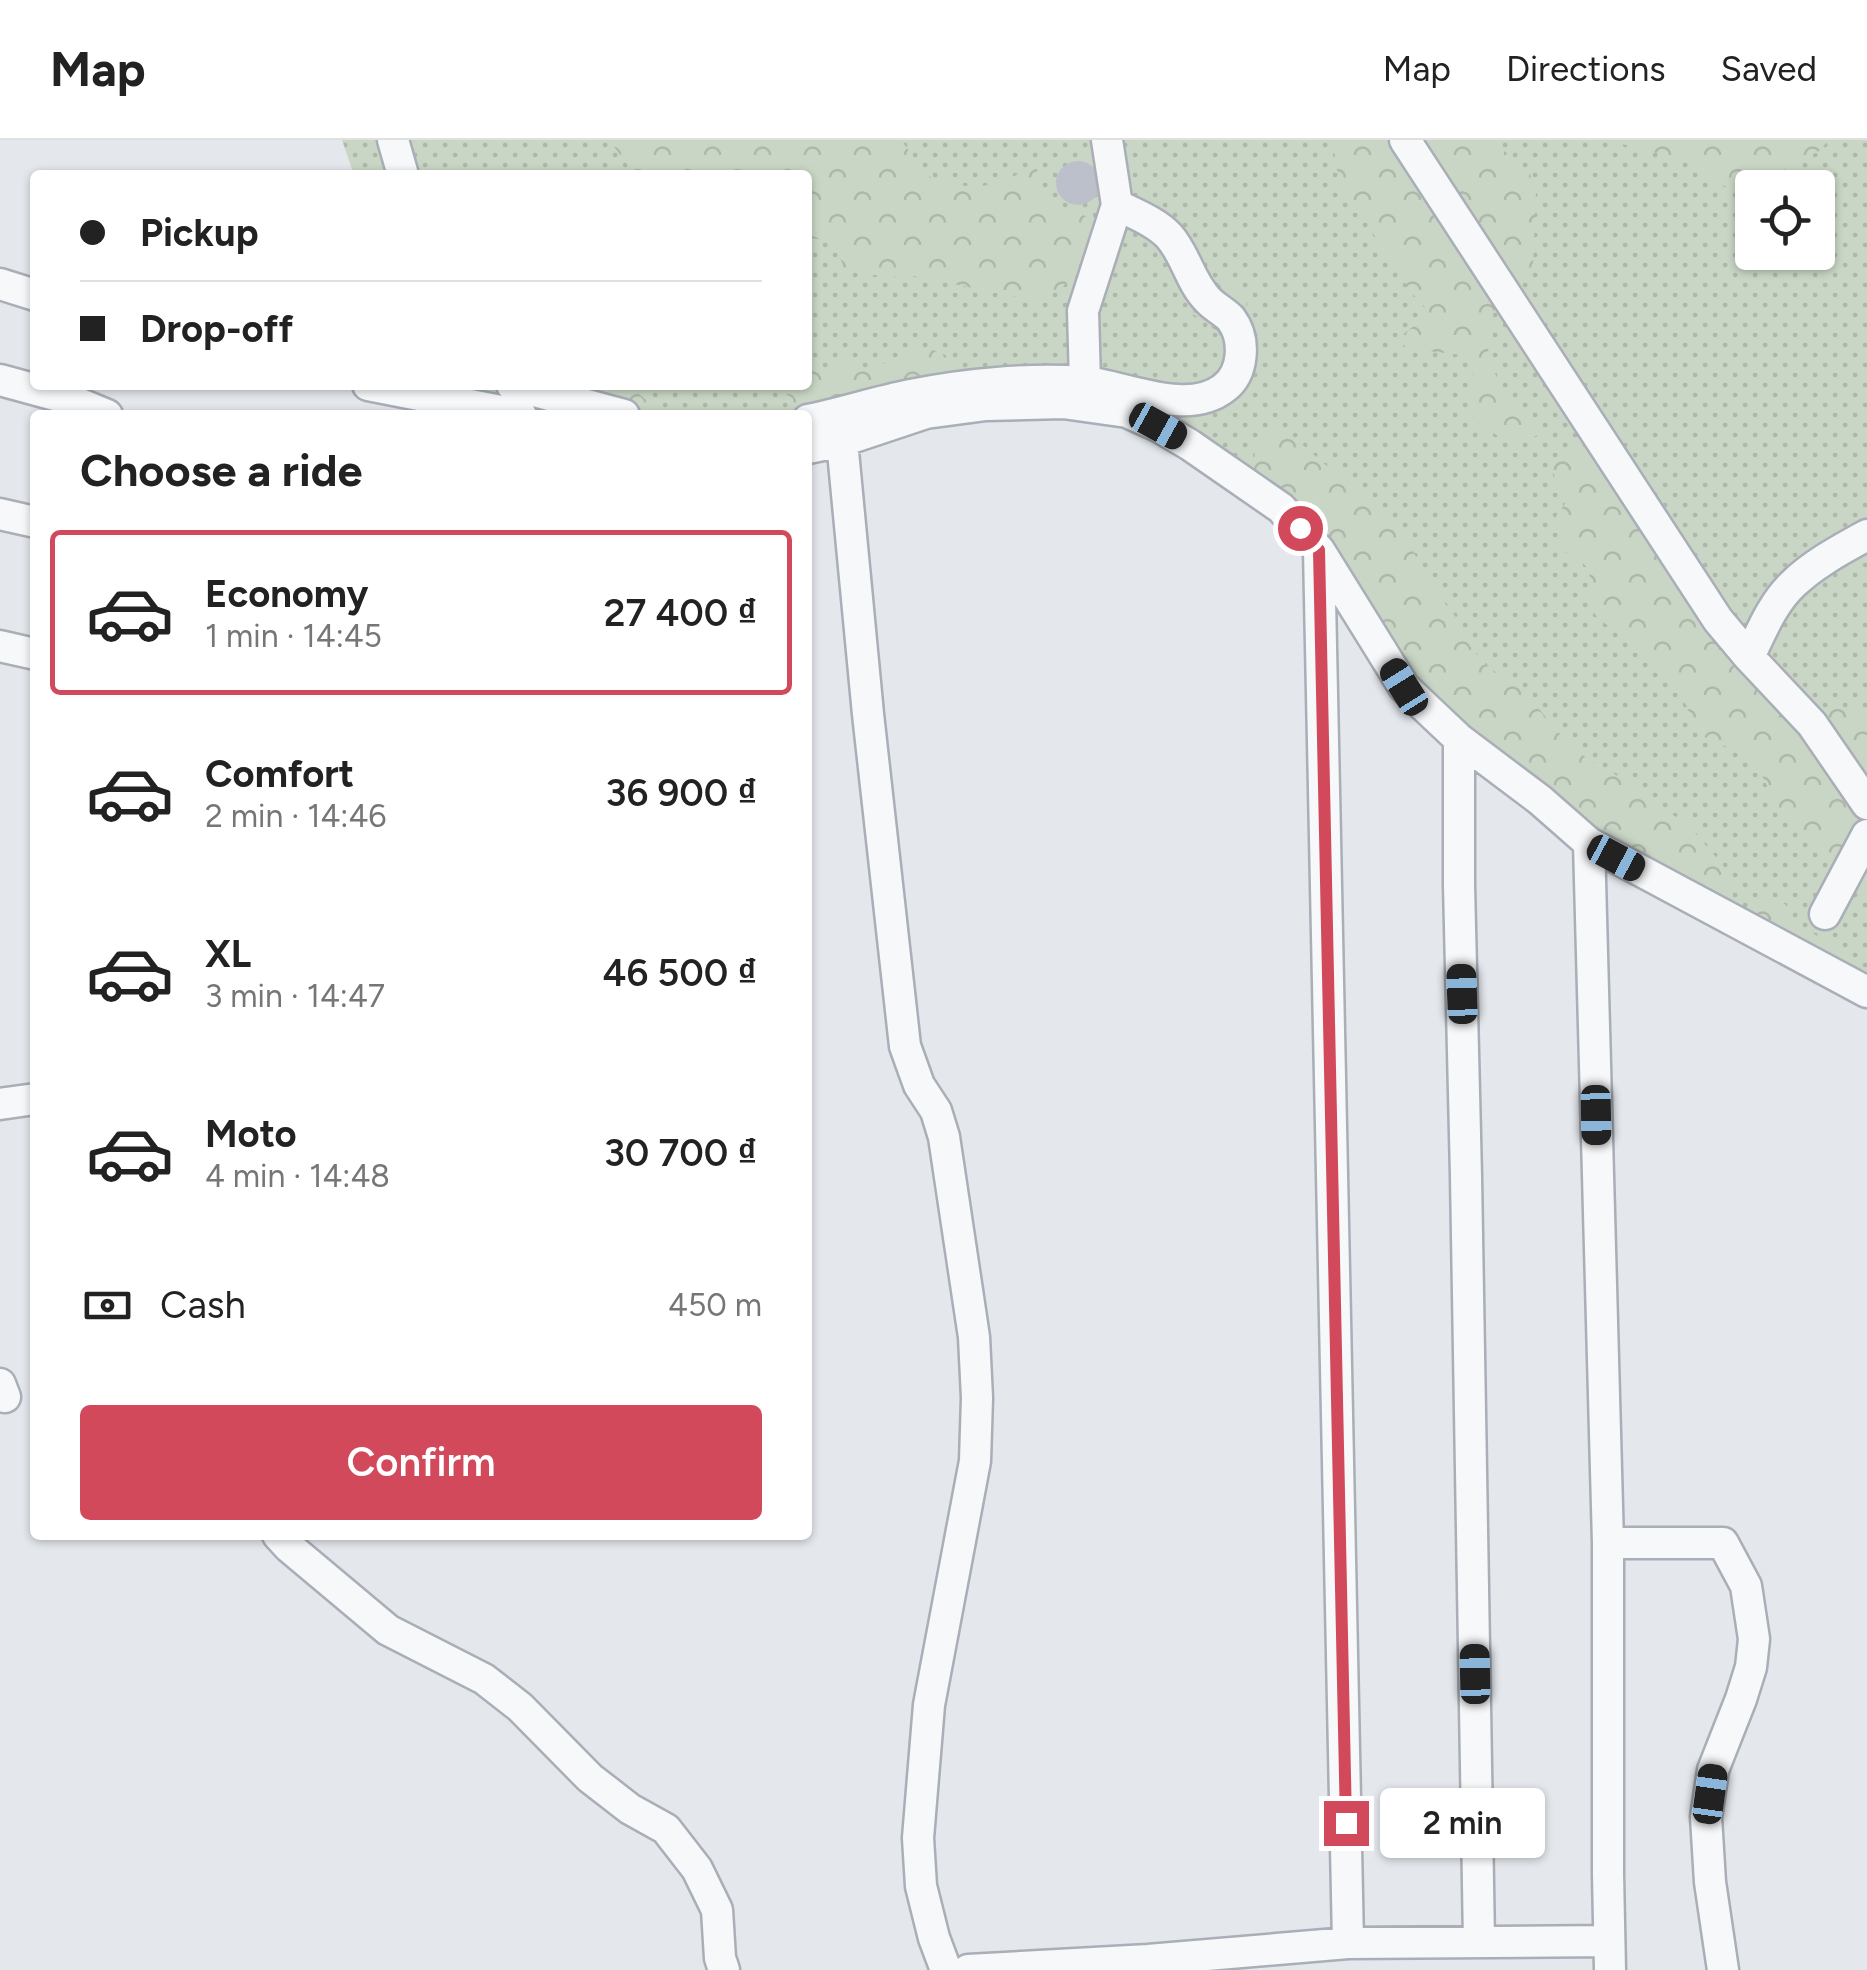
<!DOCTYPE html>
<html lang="en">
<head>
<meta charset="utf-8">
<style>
  :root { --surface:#fff; --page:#f2f2f2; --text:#222; --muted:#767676; --line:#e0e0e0; --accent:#d1495b }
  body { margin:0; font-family:Figtree,sans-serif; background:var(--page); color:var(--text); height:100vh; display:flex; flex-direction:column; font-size:38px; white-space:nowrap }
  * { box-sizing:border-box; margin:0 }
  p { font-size:32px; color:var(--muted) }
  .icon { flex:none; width:55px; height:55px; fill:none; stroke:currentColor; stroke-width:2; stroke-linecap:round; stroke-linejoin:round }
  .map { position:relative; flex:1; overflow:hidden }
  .sheet { position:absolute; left:30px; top:270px; width:782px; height:1130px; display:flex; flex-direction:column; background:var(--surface); border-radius:10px; box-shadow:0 2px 8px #0004 }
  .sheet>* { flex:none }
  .guide { position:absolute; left:30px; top:30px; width:782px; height:220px; border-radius:10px; box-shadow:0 2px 8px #0004; display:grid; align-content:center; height:220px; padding:0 50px; background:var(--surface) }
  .tools { position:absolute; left:1735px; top:30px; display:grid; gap:20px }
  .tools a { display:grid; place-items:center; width:100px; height:100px; border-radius:10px; background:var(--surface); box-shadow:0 2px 8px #0004; font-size:50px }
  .end { position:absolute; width:45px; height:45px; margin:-22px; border:12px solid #d1495b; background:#fff; box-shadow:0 0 0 5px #fff }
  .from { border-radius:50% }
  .bubble { position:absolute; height:70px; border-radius:10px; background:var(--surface); box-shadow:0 2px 8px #0004; font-size:32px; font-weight:600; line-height:70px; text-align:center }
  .car { position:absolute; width:30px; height:60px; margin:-30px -15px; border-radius:12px; box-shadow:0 0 8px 2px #0007; background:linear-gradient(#222 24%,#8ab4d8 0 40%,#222 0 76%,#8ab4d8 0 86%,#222 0) }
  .guide b { display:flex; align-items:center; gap:35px; height:95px; font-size:38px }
  .guide b+b { border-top:2px solid var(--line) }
  .guide i { width:25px; height:25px; background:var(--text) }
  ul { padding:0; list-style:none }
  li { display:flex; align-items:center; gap:30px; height:165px; margin:0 20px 15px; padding:0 30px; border:5px solid transparent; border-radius:10px }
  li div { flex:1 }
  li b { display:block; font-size:38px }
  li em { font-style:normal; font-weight:600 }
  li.selected { border-color:var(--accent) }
  li>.icon { width:90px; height:90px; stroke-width:1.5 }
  h2 { padding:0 50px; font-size:45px; line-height:120px }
  .pay { display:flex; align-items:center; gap:25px; height:110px; padding:0 50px; font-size:38px }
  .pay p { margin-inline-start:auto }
  .action { display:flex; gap:20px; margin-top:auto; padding:20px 50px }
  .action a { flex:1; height:115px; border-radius:10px; background:var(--accent); color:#fff; font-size:40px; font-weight:600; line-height:115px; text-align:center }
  header { display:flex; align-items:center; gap:60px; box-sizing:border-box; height:140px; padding:0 50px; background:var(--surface); border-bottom:2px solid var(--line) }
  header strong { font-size:48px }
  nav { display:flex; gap:55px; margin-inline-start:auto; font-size:35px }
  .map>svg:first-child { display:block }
  .grass { fill:url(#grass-dots); fill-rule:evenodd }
  .forest { fill:url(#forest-crowns) }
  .building { fill:#bbc0ca }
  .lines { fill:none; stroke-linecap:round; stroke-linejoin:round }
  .minor-casing { stroke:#a9aeb7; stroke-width:35 }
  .minor { stroke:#f7f8fa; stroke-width:30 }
  .route { stroke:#d1495b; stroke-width:12 }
</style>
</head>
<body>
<header>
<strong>Map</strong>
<nav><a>Map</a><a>Directions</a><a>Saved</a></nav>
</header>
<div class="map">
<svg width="1867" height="1830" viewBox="0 0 1867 1830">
  <defs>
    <pattern id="grass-dots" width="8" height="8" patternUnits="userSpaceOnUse" patternTransform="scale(2.5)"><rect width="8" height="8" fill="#c9d6c5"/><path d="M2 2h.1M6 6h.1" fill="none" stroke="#adb8ab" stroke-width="1.8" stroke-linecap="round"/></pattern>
    <pattern id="forest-crowns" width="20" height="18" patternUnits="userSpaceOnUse" patternTransform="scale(2.5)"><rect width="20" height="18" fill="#c9d6c5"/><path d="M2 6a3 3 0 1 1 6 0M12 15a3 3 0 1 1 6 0" fill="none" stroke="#adb8ab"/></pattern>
  </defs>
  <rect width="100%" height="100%" fill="#e4e7ec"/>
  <path class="grass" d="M342,0H1867V844L1740,775L1324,405L1158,279L554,275L431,250L429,245H808V35H354ZM1752,48H1818V112H1752Z"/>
  <path class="forest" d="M609,0H901L918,23L921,33C962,51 994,53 1032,25L1037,27L1040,50L1049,64L1080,73L1092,80L1093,94L1082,131L1062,147L1031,160L914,136L888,137L846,131C836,110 833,99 808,98V35H635Z
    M1332,0H1400L1499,151C1495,170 1485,196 1489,216C1495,245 1519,268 1542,286L1540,294C1535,296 1530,299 1525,300C1501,304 1466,282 1467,256C1467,246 1474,236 1476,226L1463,215L1427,211L1412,213L1397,199L1415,185L1431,176L1422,163L1409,151L1394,118L1377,102L1370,85L1367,70L1346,56L1339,40Z
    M1410,0H1488L1515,18L1530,34L1536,50L1533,128L1511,155Z
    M1593,0H1829L1819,11L1781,32L1775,47L1752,48V56L1719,44L1690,22L1627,5Z
    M1216,139H1227L1240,146L1248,169L1254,203L1230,214C1223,207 1222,202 1217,194C1211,184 1201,179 1191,173L1190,162L1207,145Z
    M928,208L948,216L969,236L808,275H787L793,270V258L786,254L783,245H808V229C828,232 833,223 852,219C858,224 860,228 868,228C877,228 915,211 928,208Z
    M583,245H618L619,247L631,248L649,262V275H574Z
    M1282,287L1328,327L1359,345L1398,385L1412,408L1426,440L1463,486L1466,501L1478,516L1490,528L1526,553L1558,592L1579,613L1631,644L1668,673L1685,681L1727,730L1733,743L1722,766L1593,698L1434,568L1254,341L1255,302L1262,294Z
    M1586,309H1594L1867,673V748L1855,745L1837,733L1781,673L1756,624L1741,613L1706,598L1696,588L1683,558L1616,492L1597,477L1584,457C1601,423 1577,420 1552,405L1561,391L1556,376L1567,361L1558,348L1551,325L1562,317Z
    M1867,568V656L1806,570Z
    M1772,756L1786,765L1795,782L1833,806L1839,814L1837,828L1747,778L1763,761Z"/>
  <path class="building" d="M1056 43a22 22 0 1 1 44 0a22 22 0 1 1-44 0Z"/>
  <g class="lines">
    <defs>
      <path id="minor" d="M393,0L403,35
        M1405,0L1718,480L1749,517L1812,584L1867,664
        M0,144L35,155
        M0,240L66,258L107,275
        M1085,242L1083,171L1117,65L1107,0
        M368,245L521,275
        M512,245L624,275
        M808,280C842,273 876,262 911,255C964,244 1030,238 1084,242C1126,246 1187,277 1224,248C1244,233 1246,199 1231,179C1225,172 1214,167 1208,160C1190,142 1186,115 1169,96C1156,82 1133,73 1117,65
        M842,301L868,574L905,906L919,945L936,971L944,997L974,1197L977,1258L975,1321L929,1565L918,1698L921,1746L934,1798L946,1830
        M808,308L842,301L926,273L986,265L1063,263L1127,272L1158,286L1190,305L1281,368L1319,410L1404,547L1459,599L1540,660L1589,703L1867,852
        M0,374L35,382
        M1319,410L1348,1803
        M0,506L35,514
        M1749,517C1761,492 1773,462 1794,443C1815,423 1842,409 1867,395
        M1459,599V745L1466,1036L1479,1802
        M1589,703L1608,1403V1734L1610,1830
        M1825,774L1867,695
        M0,964L35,959
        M0,1244L5,1257
        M278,1395L289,1407L388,1490L484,1539L520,1567L590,1638L630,1669L666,1689L697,1729L717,1770L720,1818L724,1830
        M1608,1403H1723L1746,1446L1754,1499L1751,1527L1741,1559L1713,1630L1706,1677L1710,1742L1723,1830
        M968,1830L1148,1820L1348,1803L1609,1801"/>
    </defs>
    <use href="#minor" class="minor-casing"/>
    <use href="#minor" class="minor"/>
  </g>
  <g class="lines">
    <path class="route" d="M1300,388L1319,410L1346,1683"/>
  </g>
</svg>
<div class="tools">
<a><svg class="icon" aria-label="locate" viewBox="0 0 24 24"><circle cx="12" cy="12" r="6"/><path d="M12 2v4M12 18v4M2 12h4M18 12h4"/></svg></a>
</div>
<i class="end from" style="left:1300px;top:388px"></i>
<i class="end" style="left:1346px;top:1683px"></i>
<div class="bubble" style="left:1380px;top:1648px;width:165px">2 min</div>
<i class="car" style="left:1158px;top:286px;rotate:119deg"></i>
<i class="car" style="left:1404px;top:547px;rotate:328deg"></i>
<i class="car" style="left:1616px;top:718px;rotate:118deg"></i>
<i class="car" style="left:1462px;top:854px;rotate:358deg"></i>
<i class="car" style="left:1596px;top:975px;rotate:179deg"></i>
<i class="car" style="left:1475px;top:1534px;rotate:359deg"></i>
<i class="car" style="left:1710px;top:1654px;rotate:8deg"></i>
<div class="guide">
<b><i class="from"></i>Pickup</b>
<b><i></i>Drop-off</b>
</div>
<section class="sheet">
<h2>Choose a ride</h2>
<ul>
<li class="selected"><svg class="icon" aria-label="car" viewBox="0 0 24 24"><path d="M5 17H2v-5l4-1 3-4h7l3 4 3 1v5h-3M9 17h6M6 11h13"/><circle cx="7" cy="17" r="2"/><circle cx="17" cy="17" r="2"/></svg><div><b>Economy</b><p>1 min · 14:45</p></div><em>27 400 ₫</em></li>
<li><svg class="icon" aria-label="car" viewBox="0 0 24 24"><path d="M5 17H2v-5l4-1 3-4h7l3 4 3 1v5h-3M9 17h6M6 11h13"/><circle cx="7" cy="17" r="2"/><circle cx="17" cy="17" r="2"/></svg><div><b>Comfort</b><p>2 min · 14:46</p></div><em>36 900 ₫</em></li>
<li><svg class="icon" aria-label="car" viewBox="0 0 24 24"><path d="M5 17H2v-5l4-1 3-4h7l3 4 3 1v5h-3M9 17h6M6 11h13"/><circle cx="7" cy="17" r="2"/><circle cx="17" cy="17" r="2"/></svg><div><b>XL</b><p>3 min · 14:47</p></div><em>46 500 ₫</em></li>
<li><svg class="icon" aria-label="car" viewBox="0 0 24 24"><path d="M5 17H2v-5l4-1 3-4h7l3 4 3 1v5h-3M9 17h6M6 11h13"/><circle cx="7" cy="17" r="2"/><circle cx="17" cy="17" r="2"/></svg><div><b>Moto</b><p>4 min · 14:48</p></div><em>30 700 ₫</em></li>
</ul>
<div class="pay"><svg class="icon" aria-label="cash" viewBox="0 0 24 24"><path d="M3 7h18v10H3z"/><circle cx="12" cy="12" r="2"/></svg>Cash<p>450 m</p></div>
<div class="action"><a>Confirm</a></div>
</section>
</div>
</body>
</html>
